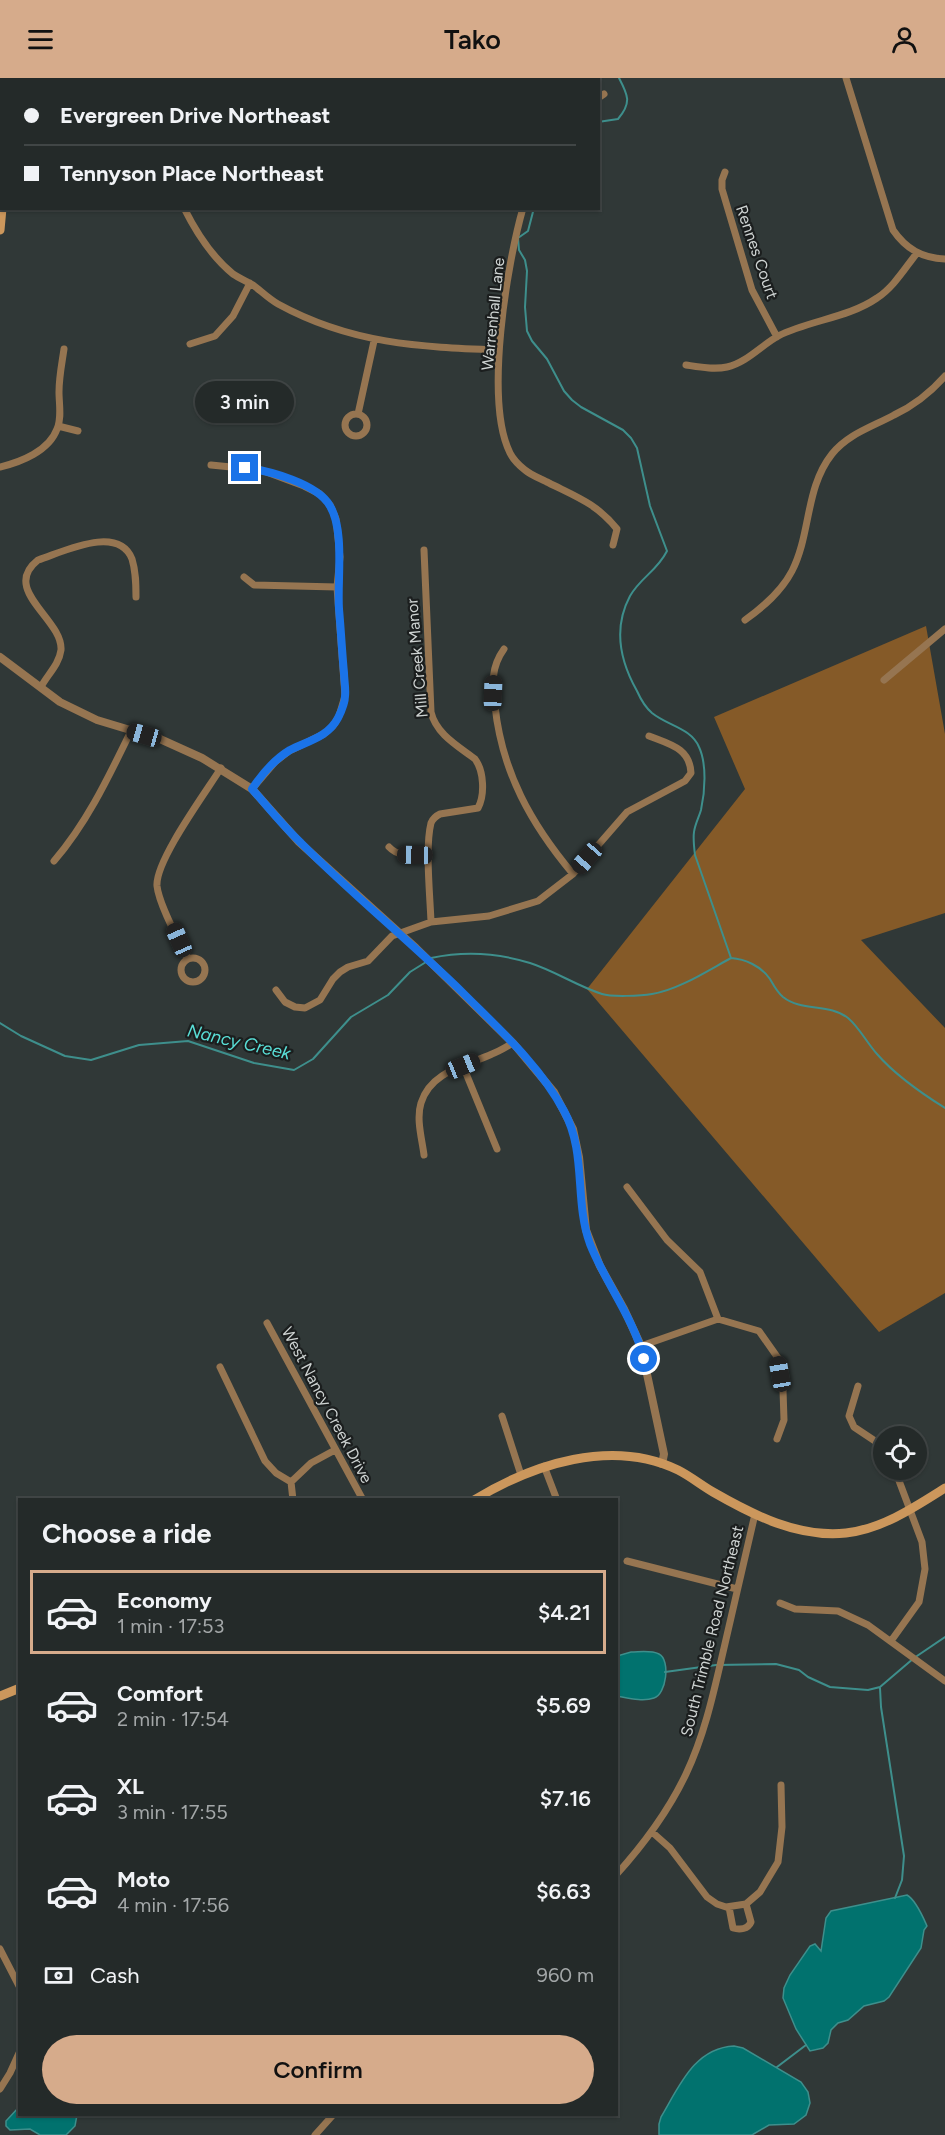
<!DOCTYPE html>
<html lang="en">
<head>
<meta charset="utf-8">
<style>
  :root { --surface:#242a29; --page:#303635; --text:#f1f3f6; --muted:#a3a7a8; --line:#414646; --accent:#d6ab8b }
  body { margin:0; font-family:Figtree,sans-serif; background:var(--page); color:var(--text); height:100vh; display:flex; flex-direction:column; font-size:22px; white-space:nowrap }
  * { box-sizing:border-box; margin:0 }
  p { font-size:20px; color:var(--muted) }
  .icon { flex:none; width:33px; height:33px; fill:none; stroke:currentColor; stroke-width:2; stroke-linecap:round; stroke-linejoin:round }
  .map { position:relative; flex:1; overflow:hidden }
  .details { position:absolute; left:18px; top:1420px; width:600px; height:618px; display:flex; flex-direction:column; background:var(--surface); border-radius:0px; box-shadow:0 2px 4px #0004,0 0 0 2px var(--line) }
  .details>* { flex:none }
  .banner { position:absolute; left:0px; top:0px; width:600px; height:132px; box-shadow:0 2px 4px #0004,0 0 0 2px var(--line); display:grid; align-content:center; height:132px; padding:0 24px; background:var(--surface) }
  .controls { position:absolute; left:873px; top:1348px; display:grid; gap:12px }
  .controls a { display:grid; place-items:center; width:54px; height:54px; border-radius:50%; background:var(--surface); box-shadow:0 2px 4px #0004,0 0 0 2px var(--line); font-size:30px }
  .end { position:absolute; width:27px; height:27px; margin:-14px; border:8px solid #1a73e8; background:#fff; box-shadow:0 0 0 3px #fff }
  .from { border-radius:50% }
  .bubble { position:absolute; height:42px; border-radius:21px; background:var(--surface); box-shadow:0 2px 4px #0004,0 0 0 2px var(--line); font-size:20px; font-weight:600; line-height:42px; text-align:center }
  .car { position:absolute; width:18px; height:36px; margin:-18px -9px; border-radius:8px; box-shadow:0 0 4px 2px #0007; background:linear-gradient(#222 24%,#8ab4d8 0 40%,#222 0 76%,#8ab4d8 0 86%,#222 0) }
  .banner b { display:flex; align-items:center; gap:21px; height:57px; font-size:22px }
  .banner b+b { border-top:2px solid var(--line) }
  .banner i { width:15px; height:15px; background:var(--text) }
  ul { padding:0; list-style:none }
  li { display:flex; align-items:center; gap:18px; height:84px; margin:0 12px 9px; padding:0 12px; border:3px solid transparent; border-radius:0px }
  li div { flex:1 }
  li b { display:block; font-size:22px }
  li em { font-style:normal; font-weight:600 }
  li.selected { border-color:var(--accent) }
  li>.icon { width:54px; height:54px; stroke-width:1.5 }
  h2 { padding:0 24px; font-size:27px; line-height:72px }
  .pay { display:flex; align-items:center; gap:15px; height:66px; padding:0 24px; font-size:22px }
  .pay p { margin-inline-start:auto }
  .action { display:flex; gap:12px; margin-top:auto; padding:12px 24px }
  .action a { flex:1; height:69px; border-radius:36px; background:var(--accent); color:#111; font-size:24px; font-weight:600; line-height:69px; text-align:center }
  header { display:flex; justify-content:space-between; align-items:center; height:78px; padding:0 24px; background:var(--accent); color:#111; font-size:27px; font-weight:600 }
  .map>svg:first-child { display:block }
  .forest { fill:#855a28 }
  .water { fill:#01726e; stroke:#3e8f8c; stroke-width:1.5 }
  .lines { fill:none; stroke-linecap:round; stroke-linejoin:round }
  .stream { stroke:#3e8f8c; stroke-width:2 }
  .minor { stroke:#967551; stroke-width:7 }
  .tertiary { stroke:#967551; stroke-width:8 }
  .secondary { stroke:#cc975c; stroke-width:9 }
  .route { stroke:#1a73e8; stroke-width:8 }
  .labels { text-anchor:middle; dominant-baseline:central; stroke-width:4.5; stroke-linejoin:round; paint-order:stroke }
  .street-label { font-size:16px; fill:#ced3d2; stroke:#1b1e1e }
  .water-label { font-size:18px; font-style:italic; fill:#59ded6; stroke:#1b1e1e }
</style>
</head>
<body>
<header><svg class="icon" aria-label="menu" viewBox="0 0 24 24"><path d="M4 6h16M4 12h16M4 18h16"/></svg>Tako<svg class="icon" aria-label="person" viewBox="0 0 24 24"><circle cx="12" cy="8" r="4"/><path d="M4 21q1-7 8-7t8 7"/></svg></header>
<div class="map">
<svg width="945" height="2057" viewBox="0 0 945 2057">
  <rect width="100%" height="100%" fill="#303837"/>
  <path class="forest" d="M926,548L945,656V835L861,862L945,950V1215L879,1254L587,911L745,711L714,639Z"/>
  <path class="water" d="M631,1574C640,1574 651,1572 659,1576C671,1582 666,1617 654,1620C643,1624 628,1620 617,1618V1578Z
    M907,1817C916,1822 923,1839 927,1848L924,1852L921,1870L889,1919L884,1923L864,1928L848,1942L838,1945L831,1952L828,1965L823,1970L810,1973L796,1951L783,1920L784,1910L790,1897L810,1868L815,1866L821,1873L826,1840L831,1833Z
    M734,1968L743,1970L801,2004L808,2014L810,2025L806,2037L794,2046L769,2047L752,2057H659V2046L661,2039C679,2009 694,1970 734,1968Z
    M19,2029L20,2037H77L75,2048L66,2057H40L30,2051L10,2052L6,2048V2043Z"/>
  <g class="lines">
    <path class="stream" d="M598,44L618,41C632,25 628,17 619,0
      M534,130L528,153L518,160L519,172L525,182L527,193L525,229L527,253L532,263L547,281L564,313L572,322L581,329L623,352L631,360L637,370L650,428L667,473C657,493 641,499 630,518C613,550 620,583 637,613C641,622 645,629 652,635C668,648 691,650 699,669C707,686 705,714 701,732C699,739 695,746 694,754C693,761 694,769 695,777L731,880
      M431,880C464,873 498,875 530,885C555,893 577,908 602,916C611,919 641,918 652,916C678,912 707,893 731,880C745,881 761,888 770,901C774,908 777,914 783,919C802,934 829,925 848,940C859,949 867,965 877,976C896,998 921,1015 945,1030
      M0,945L21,958L65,978L91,982L139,967L188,963L254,985L294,992L313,981L351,939L388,917L410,894L426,884
      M665,1594L716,1587L776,1586L799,1592L808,1599L830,1609L868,1612L880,1609L914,1580L945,1559
      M880,1610L881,1629L904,1778L902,1802L895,1820
      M777,1989L806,1967"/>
    <path class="minor" d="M287,0L290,2
      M846,0L893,152C906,171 922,180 945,181
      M179,2V0
      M445,2L446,0
      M598,20L604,16
      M725,94L722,102V111L752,212L777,259
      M0,109L2,110
      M184,130C196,154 212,179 233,196C239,200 246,203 253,207C261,213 269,221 278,226C351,266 419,269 499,272
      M523,130C507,186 484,323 510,375C513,381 520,388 525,392C532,398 542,401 549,405C577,419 597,426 617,451L613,467
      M190,266L215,258L233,238L250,205
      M686,287C699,289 714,292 727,289C746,285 762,267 778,258C810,242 848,240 877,220C893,210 905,190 917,175
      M345 347a11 11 0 1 1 22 0a11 11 0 1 1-22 0Z
      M358,336L374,263
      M58,348L78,353
      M211,387L261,392L304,408L320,416L330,427L336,441L340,479L337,509L345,618L339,638L333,648L324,656L289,673L275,684L252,711
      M0,389C21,384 49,373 57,351C62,340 59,326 59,314C59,299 62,285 64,271
      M424,472L431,634C436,656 458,668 475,681C484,693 485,717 478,730L440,736C436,738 433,740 431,745C425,769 430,817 431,844
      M244,499L254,507L337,509
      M745,542C763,529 781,514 792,493C811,456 805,410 832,376C848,356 872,349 894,337C913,328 931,314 945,298
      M504,571C491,589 492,606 495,628C502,694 531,746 573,796
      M884,602L945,551
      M41,609C47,597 59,587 61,572C63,541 0,512 38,482C63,474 118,446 132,481C136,494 136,506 136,519
      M389,769C399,780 415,777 429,777
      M54,783C87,745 109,698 131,653
      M181 892a12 12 0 1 1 24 0a12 12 0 1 1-24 0Z
      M188,881C179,863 159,827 157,808C155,783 206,714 221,690
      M276,912L285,924L295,929L305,930L320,922L333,901L340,894L348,889L368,883L392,858L431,844L489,838L538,823L573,796L627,734L685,703L691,695C690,670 669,666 649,658
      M463,988L497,1071
      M424,1077C422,1061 416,1041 421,1025C431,993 466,988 492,976C500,973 506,969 513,965
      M627,1109L667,1162L700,1194L718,1241
      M267,1245L363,1422
      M641,1268L718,1241L759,1253L778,1280L783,1312L784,1342L777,1361
      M220,1289L265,1383L276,1395L291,1404
      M858,1308L849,1338L854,1349L884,1369
      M502,1338L521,1397
      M544,1388L557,1422
      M291,1404L311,1385L335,1372
      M291,1404L293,1422
      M627,1483L737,1511
      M780,1525L795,1531L838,1533L868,1547L945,1603
      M891,1563L919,1524L925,1491L922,1464L895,1392
      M652,1754L670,1770L707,1819L717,1826L726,1829L746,1826L760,1814L778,1784L782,1749L781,1707
      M616,1797C644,1766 668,1734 686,1696C705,1656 714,1613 724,1570C734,1525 745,1481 755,1436
      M729,1829L733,1850C740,1852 748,1851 751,1844L746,1826
      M0,1871L20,1910
      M0,2011L10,1995L20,1973
      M315,2057L333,2037"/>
    <path class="tertiary" d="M0,579L60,624L97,642L160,661L202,680L252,711L299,764L416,870L513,965L554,1014L573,1051L579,1079L586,1152L600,1188L624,1231L641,1268L664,1376L662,1386"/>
    <path class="secondary" d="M11,2V0
      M0,152L2,130
      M474,1422C533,1386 612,1360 678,1392C690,1398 701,1407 713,1414C753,1437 798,1460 846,1455C882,1451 915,1429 945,1410
      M0,1618L20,1610"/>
  </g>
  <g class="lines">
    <path class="route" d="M245,390C268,392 318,406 330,428C345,453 337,502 339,531C341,553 342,574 344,595C344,602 346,611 345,618C345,624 341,634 338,640C328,659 308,663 290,672C275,681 262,696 252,711C268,729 283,748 301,765C353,817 411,864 464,916C500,952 540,988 564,1033C587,1075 574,1122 590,1166C606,1206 633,1239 644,1281"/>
  </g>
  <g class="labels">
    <g class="street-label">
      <text transform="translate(757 174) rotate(71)">Rennes Court</text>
      <text transform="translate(493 236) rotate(-84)">Warrenhall Lane</text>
      <text transform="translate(417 580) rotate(-95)">Mill Creek Manor</text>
      <text transform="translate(327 1327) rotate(62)">West Nancy Creek Drive</text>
      <text transform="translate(712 1553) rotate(-76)">South Trimble Road Northeast</text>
    </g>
    <g class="water-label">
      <text transform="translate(239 964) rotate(13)">Nancy Creek</text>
    </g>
  </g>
</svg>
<div class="controls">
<a><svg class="icon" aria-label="locate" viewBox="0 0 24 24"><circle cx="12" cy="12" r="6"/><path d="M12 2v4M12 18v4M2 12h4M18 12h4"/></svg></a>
</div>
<i class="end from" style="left:644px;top:1281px"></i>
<i class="end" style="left:245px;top:390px"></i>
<div class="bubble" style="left:195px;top:303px;width:99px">3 min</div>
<i class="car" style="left:493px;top:615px;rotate:2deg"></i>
<i class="car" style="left:144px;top:657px;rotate:286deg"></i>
<i class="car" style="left:415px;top:777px;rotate:271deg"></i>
<i class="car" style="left:587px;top:780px;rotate:221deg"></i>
<i class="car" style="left:179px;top:862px;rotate:336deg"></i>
<i class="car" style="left:463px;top:988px;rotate:68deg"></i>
<i class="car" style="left:780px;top:1296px;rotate:350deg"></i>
<div class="banner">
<b><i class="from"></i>Evergreen Drive Northeast</b>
<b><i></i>Tennyson Place Northeast</b>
</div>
<section class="details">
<h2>Choose a ride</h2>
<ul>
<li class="selected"><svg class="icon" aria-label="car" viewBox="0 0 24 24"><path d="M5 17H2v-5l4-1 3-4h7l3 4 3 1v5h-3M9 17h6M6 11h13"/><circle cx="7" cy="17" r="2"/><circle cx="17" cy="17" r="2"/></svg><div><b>Economy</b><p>1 min · 17:53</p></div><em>$4.21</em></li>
<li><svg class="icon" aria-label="car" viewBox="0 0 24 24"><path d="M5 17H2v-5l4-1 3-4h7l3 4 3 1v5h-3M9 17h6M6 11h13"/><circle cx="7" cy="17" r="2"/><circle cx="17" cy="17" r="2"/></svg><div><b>Comfort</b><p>2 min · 17:54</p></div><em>$5.69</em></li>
<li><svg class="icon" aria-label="car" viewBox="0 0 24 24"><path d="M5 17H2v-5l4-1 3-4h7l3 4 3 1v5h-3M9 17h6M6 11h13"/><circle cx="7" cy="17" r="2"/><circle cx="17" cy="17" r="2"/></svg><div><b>XL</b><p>3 min · 17:55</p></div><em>$7.16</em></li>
<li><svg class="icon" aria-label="car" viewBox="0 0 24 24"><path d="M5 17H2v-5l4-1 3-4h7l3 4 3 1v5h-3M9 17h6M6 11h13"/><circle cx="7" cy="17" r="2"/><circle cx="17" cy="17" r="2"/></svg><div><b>Moto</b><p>4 min · 17:56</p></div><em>$6.63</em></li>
</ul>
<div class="pay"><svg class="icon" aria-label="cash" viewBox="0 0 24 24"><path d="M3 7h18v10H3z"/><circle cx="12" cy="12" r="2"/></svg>Cash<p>960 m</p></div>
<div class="action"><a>Confirm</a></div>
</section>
</div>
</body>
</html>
